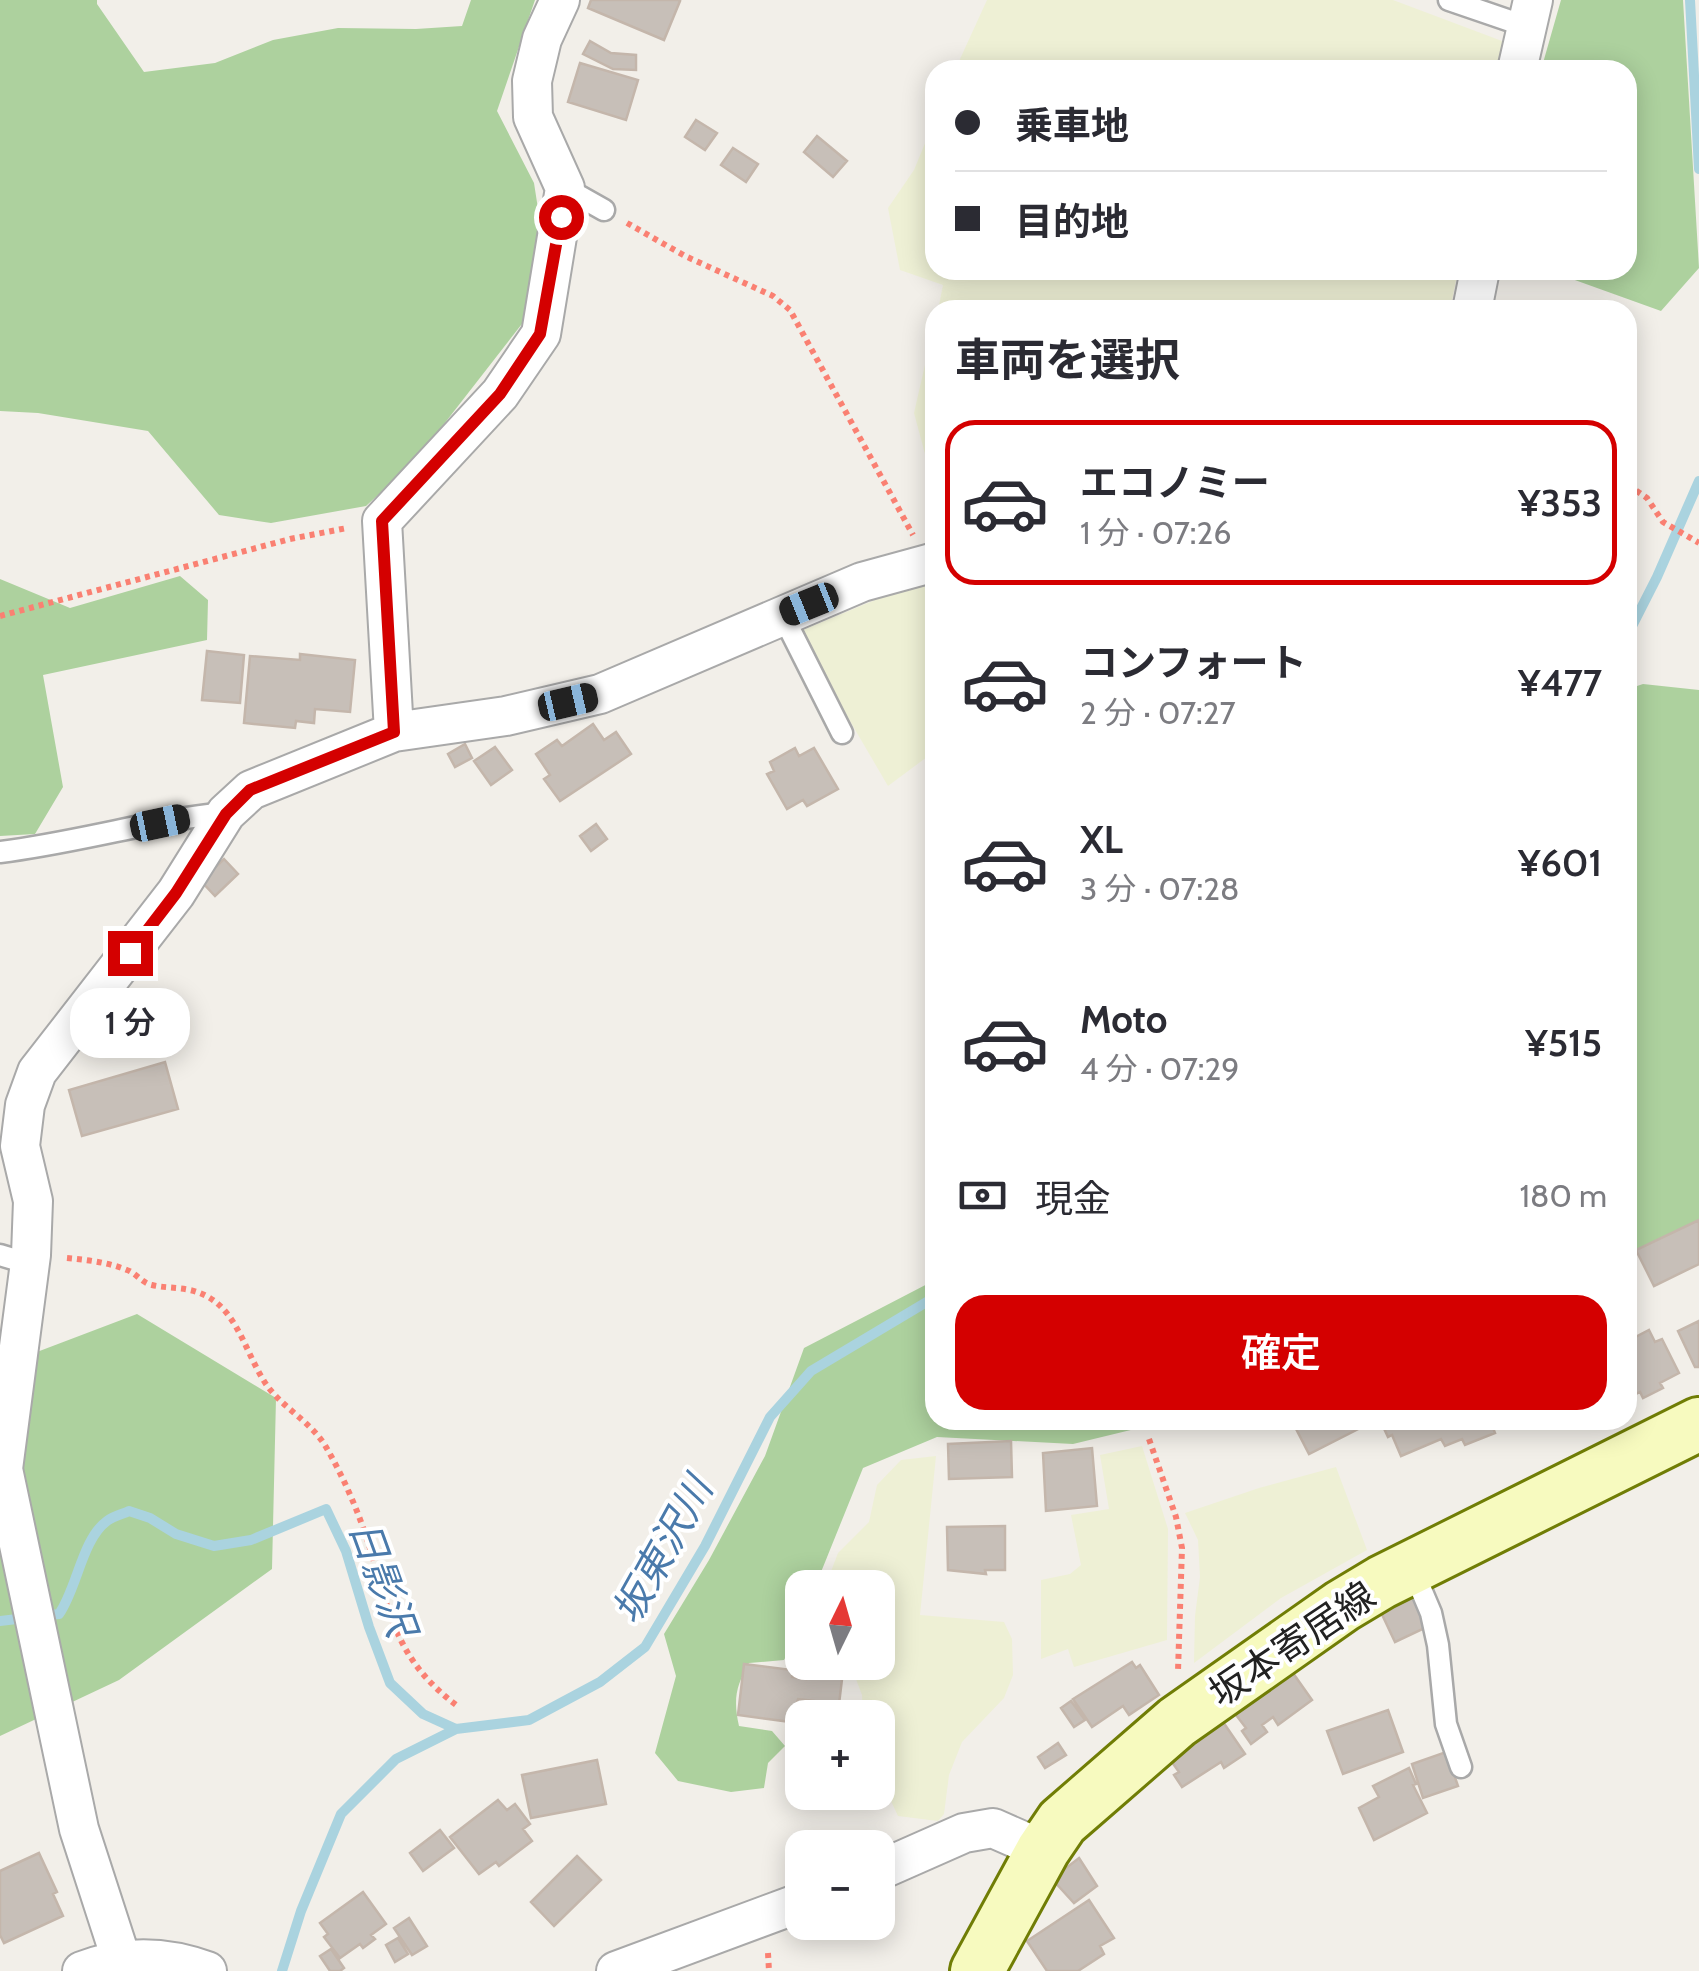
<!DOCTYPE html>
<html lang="ja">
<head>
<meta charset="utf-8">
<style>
  :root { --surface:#fff; --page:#f2f2f3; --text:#2b2b33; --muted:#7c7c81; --line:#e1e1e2; --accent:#d40000 }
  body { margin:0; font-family:Cabin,"Noto Sans JP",sans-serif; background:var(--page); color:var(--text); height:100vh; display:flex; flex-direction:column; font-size:38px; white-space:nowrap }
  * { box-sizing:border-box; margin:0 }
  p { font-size:32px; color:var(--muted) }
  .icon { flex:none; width:55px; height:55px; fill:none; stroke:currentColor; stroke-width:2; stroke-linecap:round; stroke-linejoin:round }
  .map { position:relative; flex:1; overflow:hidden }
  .drawer { position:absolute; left:925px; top:300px; width:712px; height:1130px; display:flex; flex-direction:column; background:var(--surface); border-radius:30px; box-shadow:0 5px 25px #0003 }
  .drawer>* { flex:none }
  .hud { position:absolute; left:925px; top:60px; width:712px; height:220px; border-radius:30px; box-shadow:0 5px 25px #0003; display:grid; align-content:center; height:220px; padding:0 30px; background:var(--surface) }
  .needle { width:65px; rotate:5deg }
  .buttons { position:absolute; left:785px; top:1570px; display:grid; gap:20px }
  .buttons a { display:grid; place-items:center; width:110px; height:110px; border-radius:20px; background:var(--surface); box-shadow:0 5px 25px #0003; font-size:50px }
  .end { position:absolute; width:45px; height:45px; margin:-22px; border:12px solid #d40000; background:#fff; box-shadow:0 0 0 5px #fff }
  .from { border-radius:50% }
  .bubble { position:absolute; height:70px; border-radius:30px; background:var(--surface); box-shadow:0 5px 25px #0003; font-size:32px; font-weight:600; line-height:70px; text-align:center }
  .car { position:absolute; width:30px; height:60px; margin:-30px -15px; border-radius:12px; box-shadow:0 0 8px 2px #0007; background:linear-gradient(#222 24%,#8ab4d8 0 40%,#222 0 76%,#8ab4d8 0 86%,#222 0) }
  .hud b { display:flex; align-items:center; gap:35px; height:95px; font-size:38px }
  .hud b+b { border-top:2px solid var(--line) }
  .hud i { width:25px; height:25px; background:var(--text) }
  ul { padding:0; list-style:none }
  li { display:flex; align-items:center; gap:30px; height:165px; margin:0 20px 15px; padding:0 10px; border:5px solid transparent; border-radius:30px }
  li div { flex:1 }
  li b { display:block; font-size:38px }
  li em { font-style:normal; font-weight:600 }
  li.selected { border-color:var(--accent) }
  li>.icon { width:90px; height:90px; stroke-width:1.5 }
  h2 { padding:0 30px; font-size:45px; line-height:120px }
  .pay { display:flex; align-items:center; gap:25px; height:110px; padding:0 30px; font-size:38px }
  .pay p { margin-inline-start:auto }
  .button { display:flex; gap:20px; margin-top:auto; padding:20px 30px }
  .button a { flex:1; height:115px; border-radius:30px; background:var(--accent); color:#fff; font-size:40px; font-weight:600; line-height:115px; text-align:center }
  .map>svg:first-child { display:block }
  .farmland { fill:#eef0d5 }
  .forest { fill:#add19e }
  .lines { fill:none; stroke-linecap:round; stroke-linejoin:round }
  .stream { stroke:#aad3df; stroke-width:10 }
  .building { fill:#c7bfb8; stroke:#c4b6ab; stroke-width:2.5 }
  .service-casing { stroke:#a9a9a9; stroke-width:25 }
  .minor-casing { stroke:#a9a9a9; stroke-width:42 }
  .secondary-casing { stroke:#707d05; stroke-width:58 }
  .path { stroke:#fa8072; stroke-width:6; stroke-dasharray:5 5; stroke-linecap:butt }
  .service { stroke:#fff; stroke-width:20 }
  .minor { stroke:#fff; stroke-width:38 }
  .secondary { stroke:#f7fabf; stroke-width:52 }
  .route { stroke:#d40000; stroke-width:12 }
  .labels { text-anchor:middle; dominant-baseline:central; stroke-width:8; stroke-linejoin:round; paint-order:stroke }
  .street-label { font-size:38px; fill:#222; stroke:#fff }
  .water-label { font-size:40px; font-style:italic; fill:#4a7aab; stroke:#fff }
</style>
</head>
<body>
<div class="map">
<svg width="1699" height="1971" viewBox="0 0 1699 1971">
  <rect width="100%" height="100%" fill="#f2efe9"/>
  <path class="farmland" d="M987,0H1393L1510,44L1504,70H955Z
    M935,119V270H1458L1450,310H938L943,285L900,270L888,208L914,170Z
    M935,321V491L914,413Z
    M932,581L935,586V751L888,786L798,632L911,585Z
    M1142,1446L1168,1529L1167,1640L1074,1667L1068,1649L1041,1659V1580L1070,1574L1081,1565L1071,1515L1109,1509L1100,1455Z
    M936,1456L920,1615L1004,1622L1012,1639L1013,1675L1004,1698L962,1742L949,1775L944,1814L938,1821L898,1816L878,1773V1718L863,1717L862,1695L854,1674L832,1663L878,1662V1588L825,1587L838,1553L869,1522L877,1485L901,1460Z
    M1336,1467L1367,1550L1281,1598L1194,1663L1195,1616L1200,1577L1198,1540L1185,1513L1259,1488Z"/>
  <path class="forest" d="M0,0H97V4L144,72L215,63L273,40L338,28L416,29L462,26L471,0H535L497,111L534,183L543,241L525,320L416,460L366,506L271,523L219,515L148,431L38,413L0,411Z
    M1561,0H1683L1699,268L1661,311L1547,270H1628V70H1541Z
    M180,576L208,600L207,640L43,675L63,787L35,834L0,836V579L70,608Z
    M1643,684L1699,690V1233L1628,1254V689Z
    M935,1280V1420H1172L1073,1444L937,1437L863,1468L815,1587L802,1588C802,1619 800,1633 784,1660L749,1663C736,1686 733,1699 739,1726L772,1731L785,1746L768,1763L764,1788L731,1792L678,1781L655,1753L676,1676L664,1634L709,1560L765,1456L804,1348Z
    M137,1314L276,1398L272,1569L119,1680L0,1736V1366Z"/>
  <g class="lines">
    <path class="stream" d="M1690,0L1699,169
      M1628,634L1657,577L1699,481
      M0,1621L59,1614C77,1589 82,1539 107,1521C113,1516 123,1514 129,1511L150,1518L176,1534L214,1546L251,1540L326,1509L346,1551L369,1627L390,1683L423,1714L456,1729
      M282,1971L301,1911L341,1814L396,1759L456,1729L529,1720L600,1682L645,1647L705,1546L770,1417L811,1371L935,1297"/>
  </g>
  <path class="building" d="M591,0H678L680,1L664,40L588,8Z
    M590,41L611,53L636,55V70L613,69L583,54Z
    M580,63L638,80L626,120L568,102Z
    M696,120L717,133L705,150L685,137Z
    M817,136L847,161L833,177L804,152Z
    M733,148L758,164L746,182L721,165Z
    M207,651L244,655L240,703L202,700Z
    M300,654L355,660L350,712L315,709L314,723L296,721L295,728L244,723L250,656L300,660Z
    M593,724L604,740L616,732L631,754L560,801L544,779L550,775L536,754L557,740L562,746Z
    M465,744L472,758L455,767L448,754Z
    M495,747L512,770L491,785L474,761Z
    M795,748L799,756L814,748L838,789L807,806L803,800L787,809L767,774L774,771L770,762Z
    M596,824L607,839L591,851L580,836Z
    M224,859L238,874L215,896L201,881Z
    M165,1062L178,1109L82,1136L69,1090Z
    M1699,1220V1264L1654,1286L1636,1250Z
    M1699,1321V1367H1695L1678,1331Z
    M1649,1330L1655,1342L1662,1339L1679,1373L1660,1383L1663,1388L1643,1398L1640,1392L1628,1398V1341Z
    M1298,1420H1373L1374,1421L1309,1454L1293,1423Z
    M1380,1420H1490L1495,1433L1465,1445L1462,1439L1445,1446L1441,1439L1401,1456L1392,1435L1388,1437Z
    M1011,1441L1012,1477L949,1479L948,1444Z
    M1092,1448L1097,1506L1046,1511L1043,1453Z
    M1005,1526V1570H985L986,1574L948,1570L947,1527Z
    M1411,1593L1427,1627L1395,1642L1379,1608Z
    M1132,1662L1136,1668L1140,1665L1159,1695L1129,1715L1123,1706L1092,1727L1073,1699Z
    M744,1664L792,1670V1677L806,1679L807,1667L843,1671L839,1704L798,1699L791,1722L738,1715Z
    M1288,1666L1312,1700L1278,1725L1273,1717L1262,1725L1267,1732L1251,1744L1242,1731L1246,1728L1233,1711Z
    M1071,1701L1085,1720L1074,1727L1061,1708Z
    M1388,1710L1403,1752L1343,1774L1327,1731Z
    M1221,1719L1245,1754L1224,1768L1221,1762L1182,1787L1174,1775L1179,1772L1167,1755Z
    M1058,1743L1066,1755L1045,1768L1038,1757Z
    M1446,1752L1458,1786L1423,1798L1412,1764Z
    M597,1760L606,1804L531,1818L522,1775Z
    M1409,1768L1416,1784L1413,1785L1427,1813L1374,1840L1359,1808L1379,1797L1373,1786Z
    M498,1800L507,1810L515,1804L530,1824L523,1829L532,1841L499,1866L496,1862L479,1874L450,1837Z
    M440,1830L454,1848L423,1871L410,1853Z
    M39,1853L57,1892L53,1894L63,1916L4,1943L0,1935V1871Z
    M577,1856L601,1880L554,1926L531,1902Z
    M1079,1858L1097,1886L1074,1903L1052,1879Z
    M363,1892L386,1924L371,1935L375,1939L363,1948L360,1944L340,1958L324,1937L328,1934L320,1923Z
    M1089,1900L1114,1938L1100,1946L1104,1954L1078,1971H1047L1027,1941Z
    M409,1918L427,1946L412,1955L394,1928Z
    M398,1938L408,1954L395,1962L386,1945Z
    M331,1949L344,1968L340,1971H330L320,1956Z"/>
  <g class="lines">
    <defs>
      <path id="service" d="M1449,0L1525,26
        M565,188L604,210
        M782,614L842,733
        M0,852C76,843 150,820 226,813
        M0,1255L30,1264
        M1412,1568L1431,1613L1438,1645L1446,1724L1461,1767"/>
      <path id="minor" d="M1517,70L1533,0
        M1472,310L1480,270
        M394,732L382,521L500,394L541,334L565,188L533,117L532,81L542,39L560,0
        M878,1871L964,1833L993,1828L1043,1850
        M82,1971C123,1955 166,1956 207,1971
        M125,1971L79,1829L3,1469L31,1255L33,1201L20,1146L25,1105L37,1072L176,893L226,813L251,790L394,732L506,716L600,694L862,582L935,562
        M616,1971L802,1902"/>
      <path id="secondary" d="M977,1971L1043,1850L1062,1822L1177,1722L1342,1606L1382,1582L1699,1424"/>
    </defs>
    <use href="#service" class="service-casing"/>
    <use href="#minor" class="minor-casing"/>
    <use href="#secondary" class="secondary-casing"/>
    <path class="path" d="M627,223L685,256L773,296L790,310L913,535
      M1628,485L1647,498L1663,522L1699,543
      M0,616L290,539L347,528
      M67,1258C87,1260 107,1262 127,1270C136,1273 142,1283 152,1285C164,1288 177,1287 190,1290C235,1300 242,1346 264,1381C279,1406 311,1421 326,1447C344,1478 358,1511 369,1545C390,1614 396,1661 459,1707
      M1149,1439L1176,1517L1182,1548L1178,1671
      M768,1953L769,1971"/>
    <use href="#service" class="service"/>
    <use href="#minor" class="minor"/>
    <use href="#secondary" class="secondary"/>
  </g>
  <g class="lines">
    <path class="route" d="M130,953L176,893L226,814L250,790L394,732L382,521L500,394L540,334L561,217"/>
  </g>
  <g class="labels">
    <g class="street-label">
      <text transform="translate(1292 1644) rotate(-34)">坂本寄居線</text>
    </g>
    <g class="water-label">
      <text transform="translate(662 1550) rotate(-61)">坂東沢川</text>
      <text transform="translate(383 1578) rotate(70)">日影沢</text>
    </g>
  </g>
</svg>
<div class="buttons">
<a><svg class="needle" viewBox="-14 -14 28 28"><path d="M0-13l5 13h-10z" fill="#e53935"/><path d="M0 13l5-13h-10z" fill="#7c7c81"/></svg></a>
<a>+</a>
<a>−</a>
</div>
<i class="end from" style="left:561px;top:217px"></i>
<i class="end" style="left:130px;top:953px"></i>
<div class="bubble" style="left:70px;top:988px;width:120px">1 分</div>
<i class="car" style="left:809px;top:604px;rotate:248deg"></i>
<i class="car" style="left:568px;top:702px;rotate:77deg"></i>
<i class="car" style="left:160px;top:823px;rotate:78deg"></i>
<div class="hud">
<b><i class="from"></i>乗車地</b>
<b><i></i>目的地</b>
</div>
<section class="drawer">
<h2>車両を選択</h2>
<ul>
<li class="selected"><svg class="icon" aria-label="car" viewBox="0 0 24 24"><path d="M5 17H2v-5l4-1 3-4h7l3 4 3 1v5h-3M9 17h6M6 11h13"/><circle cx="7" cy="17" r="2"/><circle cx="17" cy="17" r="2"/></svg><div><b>エコノミー</b><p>1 分 · 07:26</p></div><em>¥353</em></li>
<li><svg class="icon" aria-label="car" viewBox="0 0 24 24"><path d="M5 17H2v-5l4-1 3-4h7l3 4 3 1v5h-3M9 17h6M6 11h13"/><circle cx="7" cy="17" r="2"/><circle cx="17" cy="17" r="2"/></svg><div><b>コンフォート</b><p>2 分 · 07:27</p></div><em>¥477</em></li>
<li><svg class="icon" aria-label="car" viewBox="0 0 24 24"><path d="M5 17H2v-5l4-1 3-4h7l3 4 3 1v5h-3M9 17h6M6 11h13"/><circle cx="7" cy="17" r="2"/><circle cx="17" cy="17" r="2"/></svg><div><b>XL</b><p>3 分 · 07:28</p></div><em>¥601</em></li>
<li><svg class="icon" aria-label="car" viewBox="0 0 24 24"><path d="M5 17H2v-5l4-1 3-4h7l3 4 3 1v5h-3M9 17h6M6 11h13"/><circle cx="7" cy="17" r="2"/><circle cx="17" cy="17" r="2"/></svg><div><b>Moto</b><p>4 分 · 07:29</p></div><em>¥515</em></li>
</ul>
<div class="pay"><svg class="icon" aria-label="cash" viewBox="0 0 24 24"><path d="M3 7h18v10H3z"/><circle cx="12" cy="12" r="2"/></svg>現金<p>180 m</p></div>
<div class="button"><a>確定</a></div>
</section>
</div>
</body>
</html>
